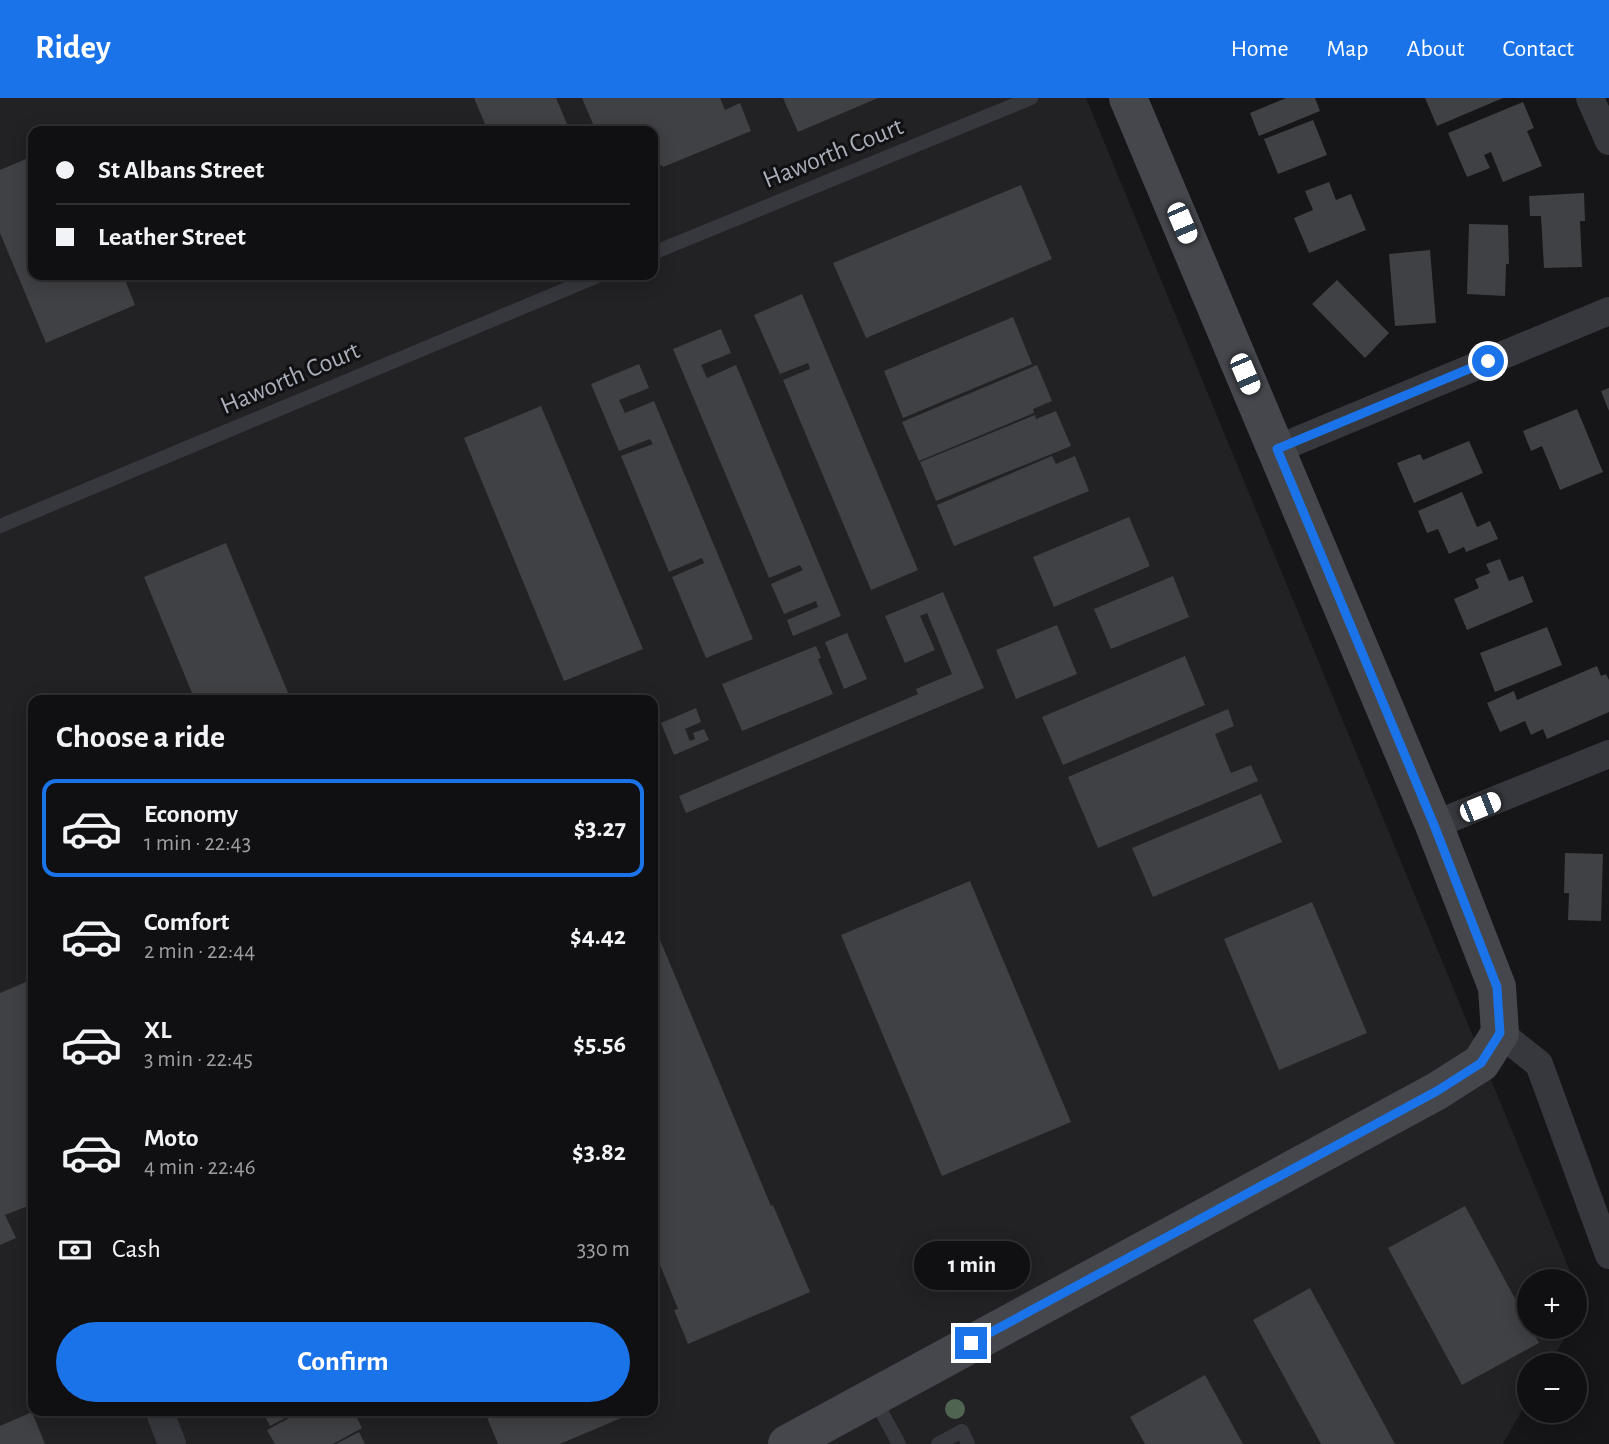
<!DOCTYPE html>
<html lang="en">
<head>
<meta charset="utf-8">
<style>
  :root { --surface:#101012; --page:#1e1e20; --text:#f1f3f6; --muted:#9c9d9f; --line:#303032; --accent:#1a73e8 }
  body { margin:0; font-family:"Alegreya Sans",sans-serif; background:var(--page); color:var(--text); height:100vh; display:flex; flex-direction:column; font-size:26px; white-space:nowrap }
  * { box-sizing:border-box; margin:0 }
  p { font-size:23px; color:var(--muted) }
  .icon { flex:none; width:38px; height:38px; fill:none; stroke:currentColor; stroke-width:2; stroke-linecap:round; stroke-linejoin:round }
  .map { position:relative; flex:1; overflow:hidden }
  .details { position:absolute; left:28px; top:597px; width:630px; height:721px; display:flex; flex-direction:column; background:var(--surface); border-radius:14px; box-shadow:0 4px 18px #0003,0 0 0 2px var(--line) }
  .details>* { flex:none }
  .guide { position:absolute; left:28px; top:28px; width:630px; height:154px; border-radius:14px; box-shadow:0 4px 18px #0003,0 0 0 2px var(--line); display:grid; align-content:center; height:154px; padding:0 28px; background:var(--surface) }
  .controls { position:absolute; left:1517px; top:1171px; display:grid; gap:14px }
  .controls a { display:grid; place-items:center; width:70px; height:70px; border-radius:50%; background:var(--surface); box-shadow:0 4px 18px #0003,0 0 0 2px var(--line); font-size:35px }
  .end { position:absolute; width:32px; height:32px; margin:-16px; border:9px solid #1a73e8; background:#fff; box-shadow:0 0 0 4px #fff }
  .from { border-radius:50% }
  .bubble { position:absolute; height:49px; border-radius:24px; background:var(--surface); box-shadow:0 4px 18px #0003,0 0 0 2px var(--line); font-size:23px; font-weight:700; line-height:49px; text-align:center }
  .car { position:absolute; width:21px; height:42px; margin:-21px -10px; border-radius:9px; box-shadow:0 0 5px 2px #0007; background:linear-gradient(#fff 24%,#345 0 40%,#fff 0 76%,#345 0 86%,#fff 0) }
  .guide b { display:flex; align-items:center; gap:24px; height:66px; font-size:26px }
  .guide b+b { border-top:2px solid var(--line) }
  .guide i { width:18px; height:18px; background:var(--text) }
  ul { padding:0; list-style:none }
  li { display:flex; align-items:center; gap:21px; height:98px; margin:0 14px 10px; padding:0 14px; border:4px solid transparent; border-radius:14px }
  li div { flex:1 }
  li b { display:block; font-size:26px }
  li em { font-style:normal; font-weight:700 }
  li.selected { border-color:var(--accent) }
  li>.icon { width:63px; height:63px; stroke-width:1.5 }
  h2 { padding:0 28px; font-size:32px; line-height:84px }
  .pay { display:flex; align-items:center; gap:18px; height:77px; padding:0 28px; font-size:26px }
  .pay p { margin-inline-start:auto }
  .cta { display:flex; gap:14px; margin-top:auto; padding:14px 28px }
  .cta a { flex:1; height:80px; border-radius:42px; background:var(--accent); color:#fff; font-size:28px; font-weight:700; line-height:80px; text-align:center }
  header { display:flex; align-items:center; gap:42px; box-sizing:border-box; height:98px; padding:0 35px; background:var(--accent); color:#fff }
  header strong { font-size:33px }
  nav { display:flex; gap:38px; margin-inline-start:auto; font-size:24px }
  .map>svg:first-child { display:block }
  .built { fill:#222225; fill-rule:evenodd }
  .building { fill:#404145 }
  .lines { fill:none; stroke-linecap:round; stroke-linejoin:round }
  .lane { stroke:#37383d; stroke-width:14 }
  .street { stroke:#37383d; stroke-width:28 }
  .secondary { stroke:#45474d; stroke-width:38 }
  .tree { fill:#506452 }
  .route { stroke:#1a73e8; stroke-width:9 }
  .labels { text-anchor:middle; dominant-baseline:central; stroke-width:6; stroke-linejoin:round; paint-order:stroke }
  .street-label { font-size:26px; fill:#a8adb8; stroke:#111113 }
</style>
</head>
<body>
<header>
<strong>Ridey</strong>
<nav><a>Home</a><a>Map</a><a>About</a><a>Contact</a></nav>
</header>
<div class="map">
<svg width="1609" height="1346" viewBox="0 0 1609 1346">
  <rect width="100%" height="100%" fill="#161618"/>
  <path class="built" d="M0,0H1086L1574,1183H1530V1228L1571,1229L1549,1267H1530L1529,1300L1503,1346H0ZM33,33H653V177H33ZM33,602H653V1312H33Z"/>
  <path class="building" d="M474,0H556L570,33H488Z
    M582,0H720L725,12L740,5L751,33L663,69L662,67L653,70V33H596Z
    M783,0H878L798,34Z
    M1286,0H1315L1320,13L1259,38L1250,15Z
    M1425,0H1503L1437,28Z
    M1523,4L1534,30L1527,33L1542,68L1503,84L1491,54L1484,57L1490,70L1467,79L1448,35Z
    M1313,22L1327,57L1278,76L1264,41Z
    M33,58V177H123L135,207L46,245L0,135V72Z
    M1329,84L1336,102L1351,96L1366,132L1309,155L1294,120L1313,112L1305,93Z
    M1021,87L1052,161L866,240L833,165Z
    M1584,95L1585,123H1580L1582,169L1544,170L1541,118H1530L1529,98Z
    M1469,126L1508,127L1509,166H1506L1505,198L1467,196Z
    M1430,152L1436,225L1395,228L1389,156Z
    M1337,182L1389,235L1365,260L1312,206Z
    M802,196L918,472L871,492L783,282L810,271L808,265L780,276L754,217Z
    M1013,219L1032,266L903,320L884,273Z
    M721,231L731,255L701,267L707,280L736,267L841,518L793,538L787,522L818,509L816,503L784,516L771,486L803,472L800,467L769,480L673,251Z
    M639,266L649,290L619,302L625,315L654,303L753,541L706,560L672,479L704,465L702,460L669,474L621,358L653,346L650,341L619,353L591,286Z
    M1037,267L1052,303L1033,311L1034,315L919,363L902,324Z
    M1609,290V313L1601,293Z
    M541,308L643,551L564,583L464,340Z
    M1577,311L1603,374L1560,392L1542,348L1531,353L1523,333Z
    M1056,313L1071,348L936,403L920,364L1035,317L1036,321Z
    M1469,343L1483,375L1414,405L1397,365L1420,356L1423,362Z
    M1052,358L1056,366L1075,358L1089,393L954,448L937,407Z
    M1462,394L1477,429L1490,423L1498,441L1466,454L1464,449L1449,456L1438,431L1427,435L1418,413Z
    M1129,419L1150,468L1054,509L1033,459Z
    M226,445L291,602H195L144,479Z
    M1500,461L1509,483L1523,478L1533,504L1467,532L1454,501L1479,490L1475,481L1490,475L1486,466Z
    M1173,478L1189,519L1111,551L1094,511Z
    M943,494L984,590L686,715L679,698L918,596L916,591L952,576L927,515L920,518L935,552L905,565L885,518Z
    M1057,527L1077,576L1016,601L996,552Z
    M1547,529L1562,567L1495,594L1480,555Z
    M847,535L867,581L844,591L825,544Z
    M816,548L821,560L818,561L833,596L742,633L722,586Z
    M1185,558L1205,607L1063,667L1042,619Z
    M1597,568L1601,578L1606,576L1609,582V614L1547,641L1543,631L1531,637L1525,623L1500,634L1487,605L1514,593L1517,602Z
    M696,610L701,624L685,631L690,643L695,641L693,635L704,631L709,642L674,657L661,625Z
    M1228,611L1234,628L1215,636L1231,675L1251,667L1258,683L1098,750L1068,679Z
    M1261,696L1282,744L1153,799L1132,750Z
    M1565,755L1603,756L1601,823L1568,822L1569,795H1564Z
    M970,783L1071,1024L942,1078L841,837Z
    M1312,804L1367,935L1279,972L1224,841Z
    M653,825L771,1108L773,1107L810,1194L688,1246L674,1212L678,1211L656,1157L653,1156Z
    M33,881V1106L5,1117L16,1140L0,1147V895Z
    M1465,1108L1539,1245L1462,1287L1388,1150Z
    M1310,1190L1395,1346H1321L1253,1222Z
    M1205,1277L1243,1346H1145L1130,1319Z
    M262,1312H300L270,1328Z
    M304,1312H353L362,1330L333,1346H275L267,1332Z
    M484,1312H618L621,1320L560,1346H498Z
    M32,1314L45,1346H0V1328Z
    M359,1334L365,1346H336Z"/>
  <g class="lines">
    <path class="lane" d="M653,155L1031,0
      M0,428L600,177
      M874,1300L899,1346
      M938,1346L962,1333L968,1346"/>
    <path class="street" d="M1590,0L1609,43
      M1277,351L1609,213
      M1434,727L1609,656
      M1500,935L1539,966L1609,1157
      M159,1312L172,1346"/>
    <path class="secondary" d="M787,1346L1437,993L1481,965L1500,935L1497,889L1434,727L1128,0"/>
  </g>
  <circle class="tree" cx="955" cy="1311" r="10"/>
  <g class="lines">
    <path class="route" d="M971,1245L1437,993L1481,965L1500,935L1497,889L1434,727L1277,351L1488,263"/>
  </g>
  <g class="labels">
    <g class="street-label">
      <text transform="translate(833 55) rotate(-22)">Haworth Court</text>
      <text transform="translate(290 280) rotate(-23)">Haworth Court</text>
    </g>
  </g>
</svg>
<div class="controls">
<a>+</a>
<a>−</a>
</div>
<i class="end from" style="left:1488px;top:263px"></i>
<i class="end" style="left:971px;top:1245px"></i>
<div class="bubble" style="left:914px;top:1143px;width:116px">1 min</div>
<i class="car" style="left:1182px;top:125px;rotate:157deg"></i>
<i class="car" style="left:1245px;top:276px;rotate:157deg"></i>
<i class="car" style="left:1480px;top:709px;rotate:68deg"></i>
<div class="guide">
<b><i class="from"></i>St Albans Street</b>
<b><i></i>Leather Street</b>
</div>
<section class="details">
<h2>Choose a ride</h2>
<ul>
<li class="selected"><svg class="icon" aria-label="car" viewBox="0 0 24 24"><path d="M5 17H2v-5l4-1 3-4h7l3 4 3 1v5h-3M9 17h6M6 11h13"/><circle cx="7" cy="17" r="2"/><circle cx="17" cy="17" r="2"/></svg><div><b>Economy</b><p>1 min · 22:43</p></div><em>$3.27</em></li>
<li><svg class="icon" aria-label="car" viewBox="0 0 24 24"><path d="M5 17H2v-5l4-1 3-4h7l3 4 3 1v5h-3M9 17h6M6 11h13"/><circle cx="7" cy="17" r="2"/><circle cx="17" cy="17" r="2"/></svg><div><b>Comfort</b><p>2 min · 22:44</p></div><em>$4.42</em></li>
<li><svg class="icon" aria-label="car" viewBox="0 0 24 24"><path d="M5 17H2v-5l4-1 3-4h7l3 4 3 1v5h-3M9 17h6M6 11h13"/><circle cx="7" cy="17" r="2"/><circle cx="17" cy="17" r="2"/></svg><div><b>XL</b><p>3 min · 22:45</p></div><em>$5.56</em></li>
<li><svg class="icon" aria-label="car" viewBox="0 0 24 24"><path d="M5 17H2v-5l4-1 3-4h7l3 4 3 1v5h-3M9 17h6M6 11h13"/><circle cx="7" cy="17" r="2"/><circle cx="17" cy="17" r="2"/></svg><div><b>Moto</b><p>4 min · 22:46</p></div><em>$3.82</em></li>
</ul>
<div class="pay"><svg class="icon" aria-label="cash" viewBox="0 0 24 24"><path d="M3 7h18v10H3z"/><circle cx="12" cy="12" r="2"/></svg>Cash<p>330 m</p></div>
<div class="cta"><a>Confirm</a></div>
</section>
</div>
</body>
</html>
